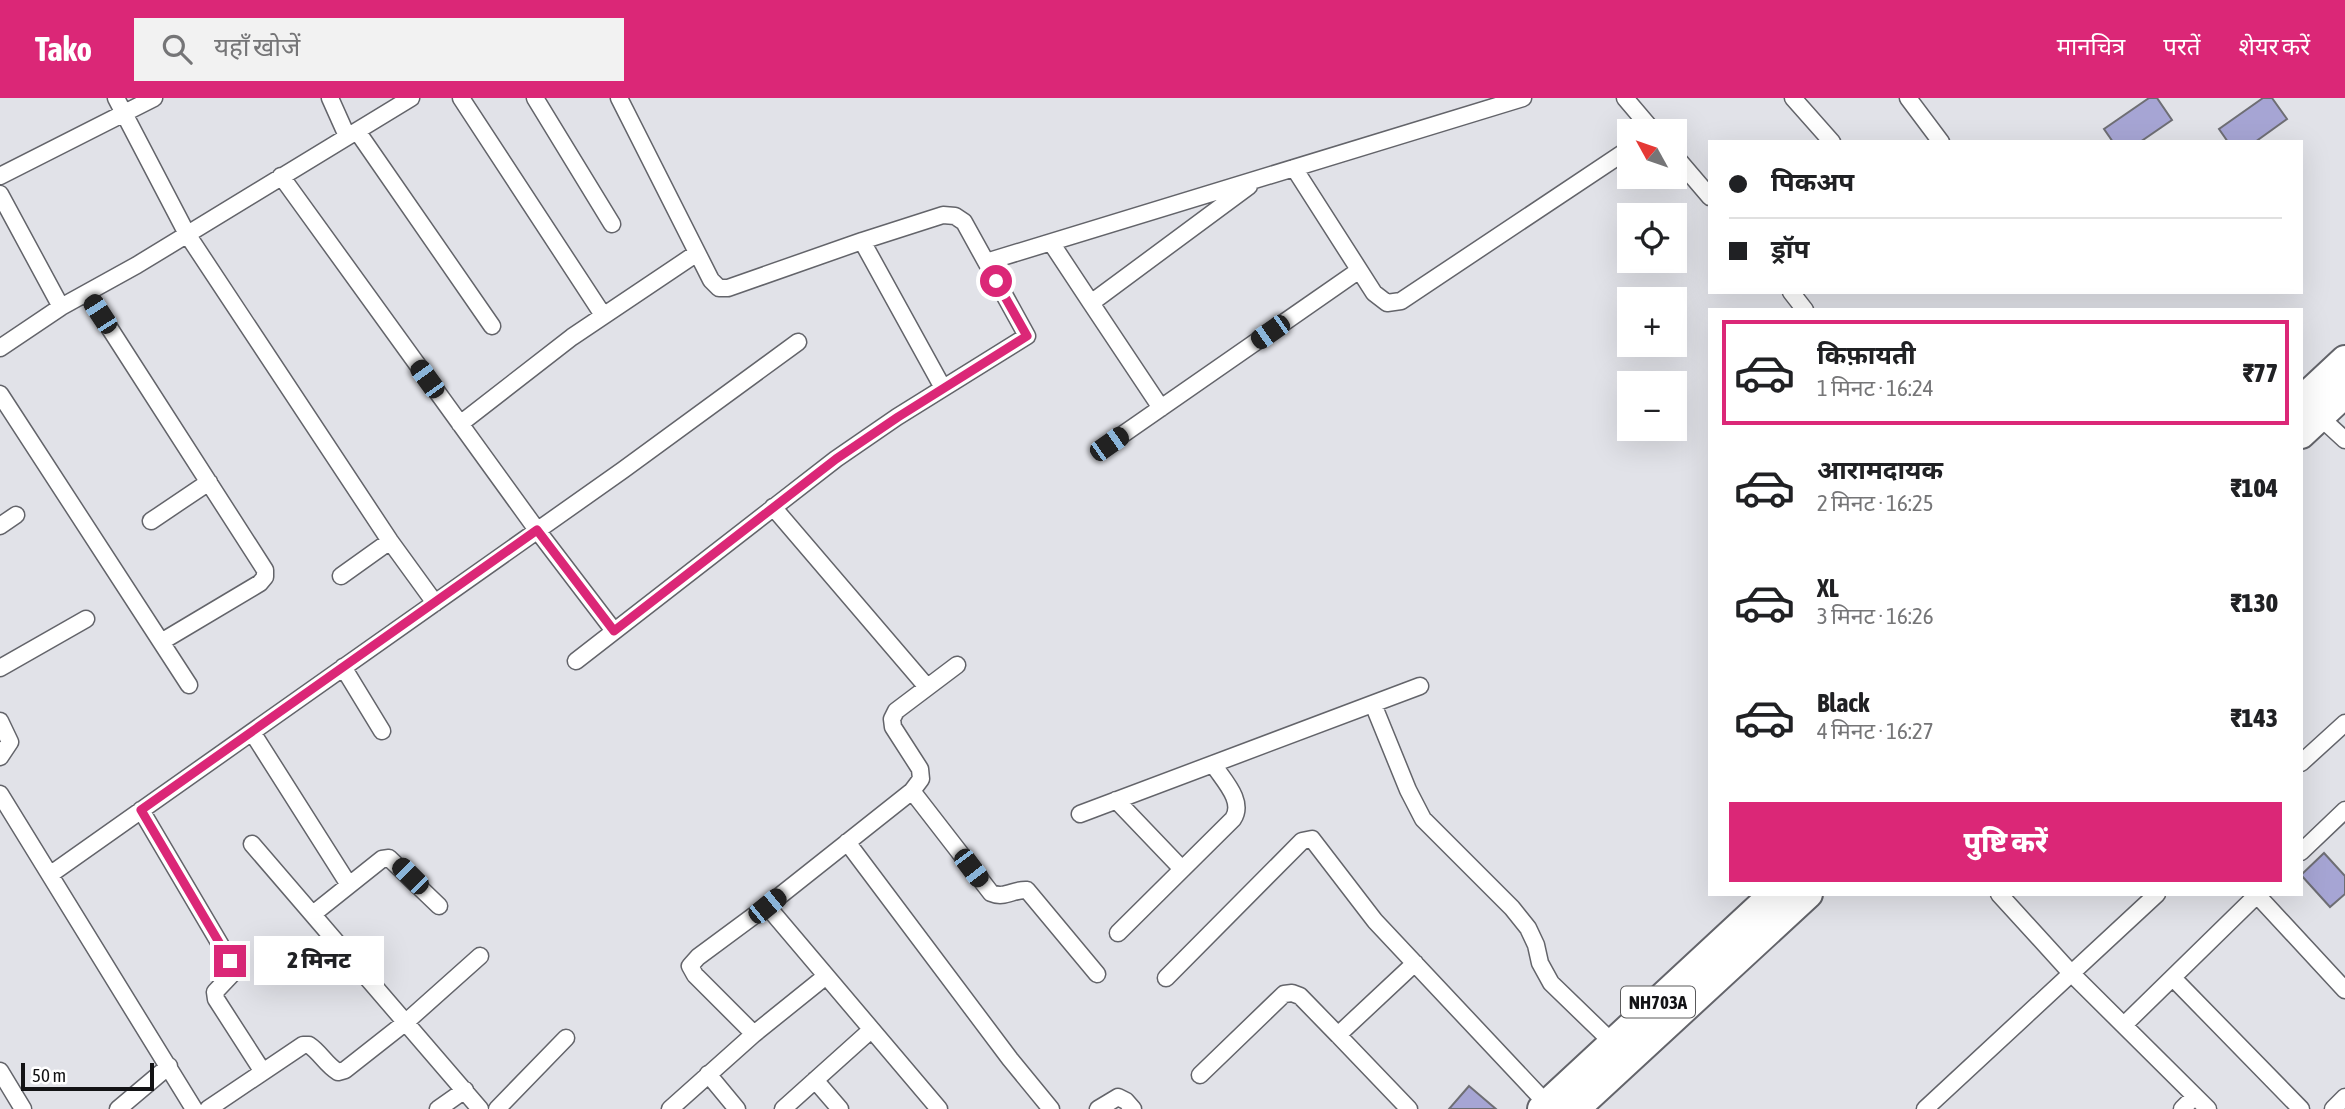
<!DOCTYPE html>
<html lang="hi">
<head>
<meta charset="utf-8">
<style>
  :root { --surface:#fff; --page:#f2f2f2; --text:#202124; --muted:#757577; --line:#e0e0e0; --accent:#db2777 }
  body { margin:0; font-family:"Asap Condensed","Noto Sans Devanagari",sans-serif; background:var(--page); color:var(--text); height:100vh; display:flex; flex-direction:column; font-size:26px; white-space:nowrap }
  * { box-sizing:border-box; margin:0 }
  p { font-size:23px; color:var(--muted) }
  .icon { flex:none; width:38px; height:38px; fill:none; stroke:currentColor; stroke-width:2; stroke-linecap:round; stroke-linejoin:round }
  .map { position:relative; flex:1; overflow:hidden }
  .sheet { position:absolute; left:1708px; top:210px; width:595px; height:588px; display:flex; flex-direction:column; background:var(--surface); border-radius:0px; box-shadow:0 7px 28px #0002 }
  .sheet>* { flex:none }
  .top-card { position:absolute; left:1708px; top:42px; width:595px; height:154px; border-radius:0px; box-shadow:0 7px 28px #0002; display:grid; align-content:center; height:154px; padding:0 21px; background:var(--surface) }
  .needle { width:46px; rotate:310deg }
  .tools { position:absolute; left:1617px; top:21px; display:grid; gap:14px }
  .tools a { display:grid; place-items:center; width:70px; height:70px; border-radius:0px; background:var(--surface); box-shadow:0 7px 28px #0002; font-size:35px }
  .scale { position:absolute; left:21px; bottom:18px; width:133px; box-sizing:border-box; padding-left:7px; border:4px solid #131315; border-top:0; font-size:19px; line-height:24px; white-space:nowrap; color:#131315; -webkit-text-stroke:5px #fff; paint-order:stroke }
  .end { position:absolute; width:32px; height:32px; margin:-16px; border:9px solid #db2777; background:#fff; box-shadow:0 0 0 4px #fff }
  .from { border-radius:50% }
  .bubble { position:absolute; height:49px; border-radius:0px; background:var(--surface); box-shadow:0 7px 28px #0002; font-size:23px; font-weight:800; line-height:49px; text-align:center }
  .car { position:absolute; width:21px; height:42px; margin:-21px -10px; border-radius:9px; box-shadow:0 0 5px 2px #0007; background:linear-gradient(#222 24%,#8ab4d8 0 40%,#222 0 76%,#8ab4d8 0 86%,#222 0) }
  .top-card b { display:flex; align-items:center; gap:24px; height:66px; font-size:26px }
  .top-card b+b { border-top:2px solid var(--line) }
  .top-card i { width:18px; height:18px; background:var(--text) }
  ul { padding:12px 0 0; list-style:none }
  li { display:flex; align-items:center; gap:21px; height:105px; margin:0 14px 10px; padding:0 7px; border:4px solid transparent; border-radius:0px }
  li div { flex:1 }
  li b { display:block; font-size:26px }
  li em { font-style:normal; font-weight:800 }
  li.selected { border-color:var(--accent) }
  li>.icon { width:63px; height:63px; stroke-width:1.5 }
  .action { display:flex; gap:14px; margin-top:auto; padding:14px 21px }
  .action a { flex:1; height:80px; border-radius:0px; background:var(--accent); color:#fff; font-size:28px; font-weight:800; line-height:80px; text-align:center }
  header { display:flex; align-items:center; gap:42px; box-sizing:border-box; height:98px; padding:0 35px; background:var(--accent); color:#fff }
  header strong { font-size:33px }
  nav { display:flex; gap:38px; margin-inline-start:auto; font-size:24px }
  .search { width:490px; height:63px; background:var(--page); display:flex; align-items:center; gap:18px; box-sizing:border-box; padding:0 24px; border-radius:0px; color:var(--muted); font-size:26px }
  .map>svg:first-child { display:block }
  .building { fill:#a6a5d4; stroke:#6e6e74; stroke-width:2 }
  .lines { fill:none; stroke-linecap:round; stroke-linejoin:round }
  .minor-casing { stroke:#63646a; stroke-width:19 }
  .trunk-casing { stroke:#63646a; stroke-width:32 }
  .minor { stroke:#fff; stroke-width:16 }
  .trunk { stroke:#fff; stroke-width:28 }
  .route { stroke:#db2777; stroke-width:9 }
  .labels { text-anchor:middle; dominant-baseline:central; stroke-width:6; stroke-linejoin:round; paint-order:stroke }
  .shield { fill:#fff; stroke:#5a5a5b; stroke-width:2 }
  .shield-label { font-size:19px; font-weight:bold; fill:#131315 }
</style>
</head>
<body>
<header>
<strong>Tako</strong>
<div class="search"><svg class="icon" aria-label="search" viewBox="0 0 24 24"><circle cx="10" cy="10" r="6"/><path d="M15 15l6 6"/></svg>यहाँ खोजें</div>
<nav><a>मानचित्र</a><a>परतें</a><a>शेयर करें</a></nav>
</header>
<div class="map">
<svg width="2345" height="1011" viewBox="0 0 2345 1011">
  <rect width="100%" height="100%" fill="#e1e2e8"/>
  <path class="building" d="M2149,0H2157L2172,22L2140,44H2113L2104,31Z
    M2263,0H2272L2287,21L2255,44H2228L2219,31Z
    M2324,755L2345,778V796L2330,809L2301,777Z
    M1469,988L1496,1011H1449Z"/>
  <g class="lines">
    <defs>
      <path id="minor" d="M116,0L187,136L390,443L435,505
        M330,0L347,38
        M461,0L603,217
        M535,0L612,126
        M1625,0L1653,33
        M1793,0L1832,44
        M1908,0L1941,44
        M357,33L492,228
        M1675,58L1710,99
        M1294,70L1374,195L1387,205L1401,203L1629,51
        M0,78L154,0
        M281,78L537,432L614,533
        M0,96L61,209
        M862,143L943,290
        M1052,146L1091,205
        M986,164L1523,0
        M1791,194L1805,212
        M87,195L265,472V479L260,485L161,544
        M0,250L61,209L137,167L411,0
        M0,296L189,587
        M1161,310L1091,205L1249,88
        M2320,319L2345,342
        M460,326L572,239L697,155
        M1109,346L1358,173
        M773,409L927,589
        M151,423L209,384
        M0,428L16,417
        M341,478L390,443
        M576,563L836,361L897,319L1027,238L964,124L955,118L943,117L862,143L728,190H719L711,182L619,0
        M343,569L382,633
        M0,570L86,521
        M1373,606L1408,692L1423,721L1512,810L1528,830L1536,847L1540,865L1551,885L1613,945
        M0,623L10,644L0,659
        M252,634L349,787
        M2301,665L2345,625
        M912,693L991,795C1005,801 1013,791 1027,792L1097,876
        M0,696L194,1011
        M1116,702L1182,771
        M141,712L230,863L233,875L215,894L216,901L263,974
        M1080,716L1420,588
        M847,744L1010,961L1051,1011
        M252,746L480,1011
        M2301,754L2345,712
        M51,776L623,372L798,244
        M1999,796L2071,875L2208,1011
        M2257,797L2345,892
        M767,808L939,1011
        M313,816L382,761L389,760L439,808
        M1118,835L1233,721C1245,703 1223,682 1213,666
        M1166,880L1302,743L1312,741L1375,823L1547,1006
        M2173,880L2301,1011
        M2124,927L2258,796
        M754,936L695,877L690,868L698,859L767,808L912,693L921,681L920,671L893,629L892,621L896,613L957,567
        M0,973L23,1011
        M708,976L737,1011
        M1200,977L1284,896L1292,895L1300,898L1338,937
        M815,982L840,1011
        M118,1011L169,968
        M208,1011L303,947H309C320,954 326,967 338,974L345,972L406,924L480,858
        M438,1011L465,992
        M497,1011L566,940
        M670,1011L754,936L826,878
        M783,1011L871,932
        M1098,1011L1118,999L1126,1003L1133,1011
        M1409,1011L1338,937L1415,865
        M1925,1011L2157,796
        M2182,1011L2195,998
        M2333,1011L2345,999"/>
      <path id="trunk" d="M2301,303L2345,262
        M2301,336L2345,295
        M1542,1011L1774,796
        M1575,1011L1808,796"/>
    </defs>
    <use href="#minor" class="minor-casing"/>
    <use href="#trunk" class="trunk-casing"/>
    <use href="#minor" class="minor"/>
    <use href="#trunk" class="trunk"/>
  </g>
  <g class="lines">
    <path class="route" d="M230,863L141,712L537,432L614,533L836,361L898,319L1027,238L996,183"/>
  </g>
  <g class="labels">
    <rect class="shield" x="1621" y="888.5" width="74" height="31" rx="5"/>
    <g class="shield-label">
      <text x="1658" y="904">NH703A</text>
    </g>
  </g>
</svg>
<div class="tools">
<a><svg class="needle" viewBox="-14 -14 28 28"><path d="M0-13l5 13h-10z" fill="#e53935"/><path d="M0 13l5-13h-10z" fill="#757577"/></svg></a>
<a><svg class="icon" aria-label="locate" viewBox="0 0 24 24"><circle cx="12" cy="12" r="6"/><path d="M12 2v4M12 18v4M2 12h4M18 12h4"/></svg></a>
<a>+</a>
<a>−</a>
</div>
<div class="scale">50 m</div>
<i class="end from" style="left:996px;top:183px"></i>
<i class="end" style="left:230px;top:863px"></i>
<div class="bubble" style="left:254px;top:838px;width:130px">2 मिनट</div>
<i class="car" style="left:100px;top:216px;rotate:327deg"></i>
<i class="car" style="left:1270px;top:234px;rotate:235deg"></i>
<i class="car" style="left:427px;top:281px;rotate:324deg"></i>
<i class="car" style="left:1109px;top:346px;rotate:55deg"></i>
<i class="car" style="left:971px;top:770px;rotate:143deg"></i>
<i class="car" style="left:410px;top:778px;rotate:315deg"></i>
<i class="car" style="left:767px;top:808px;rotate:51deg"></i>
<div class="top-card">
<b><i class="from"></i>पिकअप</b>
<b><i></i>ड्रॉप</b>
</div>
<section class="sheet">
<ul>
<li class="selected"><svg class="icon" aria-label="car" viewBox="0 0 24 24"><path d="M5 17H2v-5l4-1 3-4h7l3 4 3 1v5h-3M9 17h6M6 11h13"/><circle cx="7" cy="17" r="2"/><circle cx="17" cy="17" r="2"/></svg><div><b>किफ़ायती</b><p>1 मिनट · 16:24</p></div><em>₹77</em></li>
<li><svg class="icon" aria-label="car" viewBox="0 0 24 24"><path d="M5 17H2v-5l4-1 3-4h7l3 4 3 1v5h-3M9 17h6M6 11h13"/><circle cx="7" cy="17" r="2"/><circle cx="17" cy="17" r="2"/></svg><div><b>आरामदायक</b><p>2 मिनट · 16:25</p></div><em>₹104</em></li>
<li><svg class="icon" aria-label="car" viewBox="0 0 24 24"><path d="M5 17H2v-5l4-1 3-4h7l3 4 3 1v5h-3M9 17h6M6 11h13"/><circle cx="7" cy="17" r="2"/><circle cx="17" cy="17" r="2"/></svg><div><b>XL</b><p>3 मिनट · 16:26</p></div><em>₹130</em></li>
<li><svg class="icon" aria-label="car" viewBox="0 0 24 24"><path d="M5 17H2v-5l4-1 3-4h7l3 4 3 1v5h-3M9 17h6M6 11h13"/><circle cx="7" cy="17" r="2"/><circle cx="17" cy="17" r="2"/></svg><div><b>Black</b><p>4 मिनट · 16:27</p></div><em>₹143</em></li>
</ul>
<div class="action"><a>पुष्टि करें</a></div>
</section>
</div>
</body>
</html>
